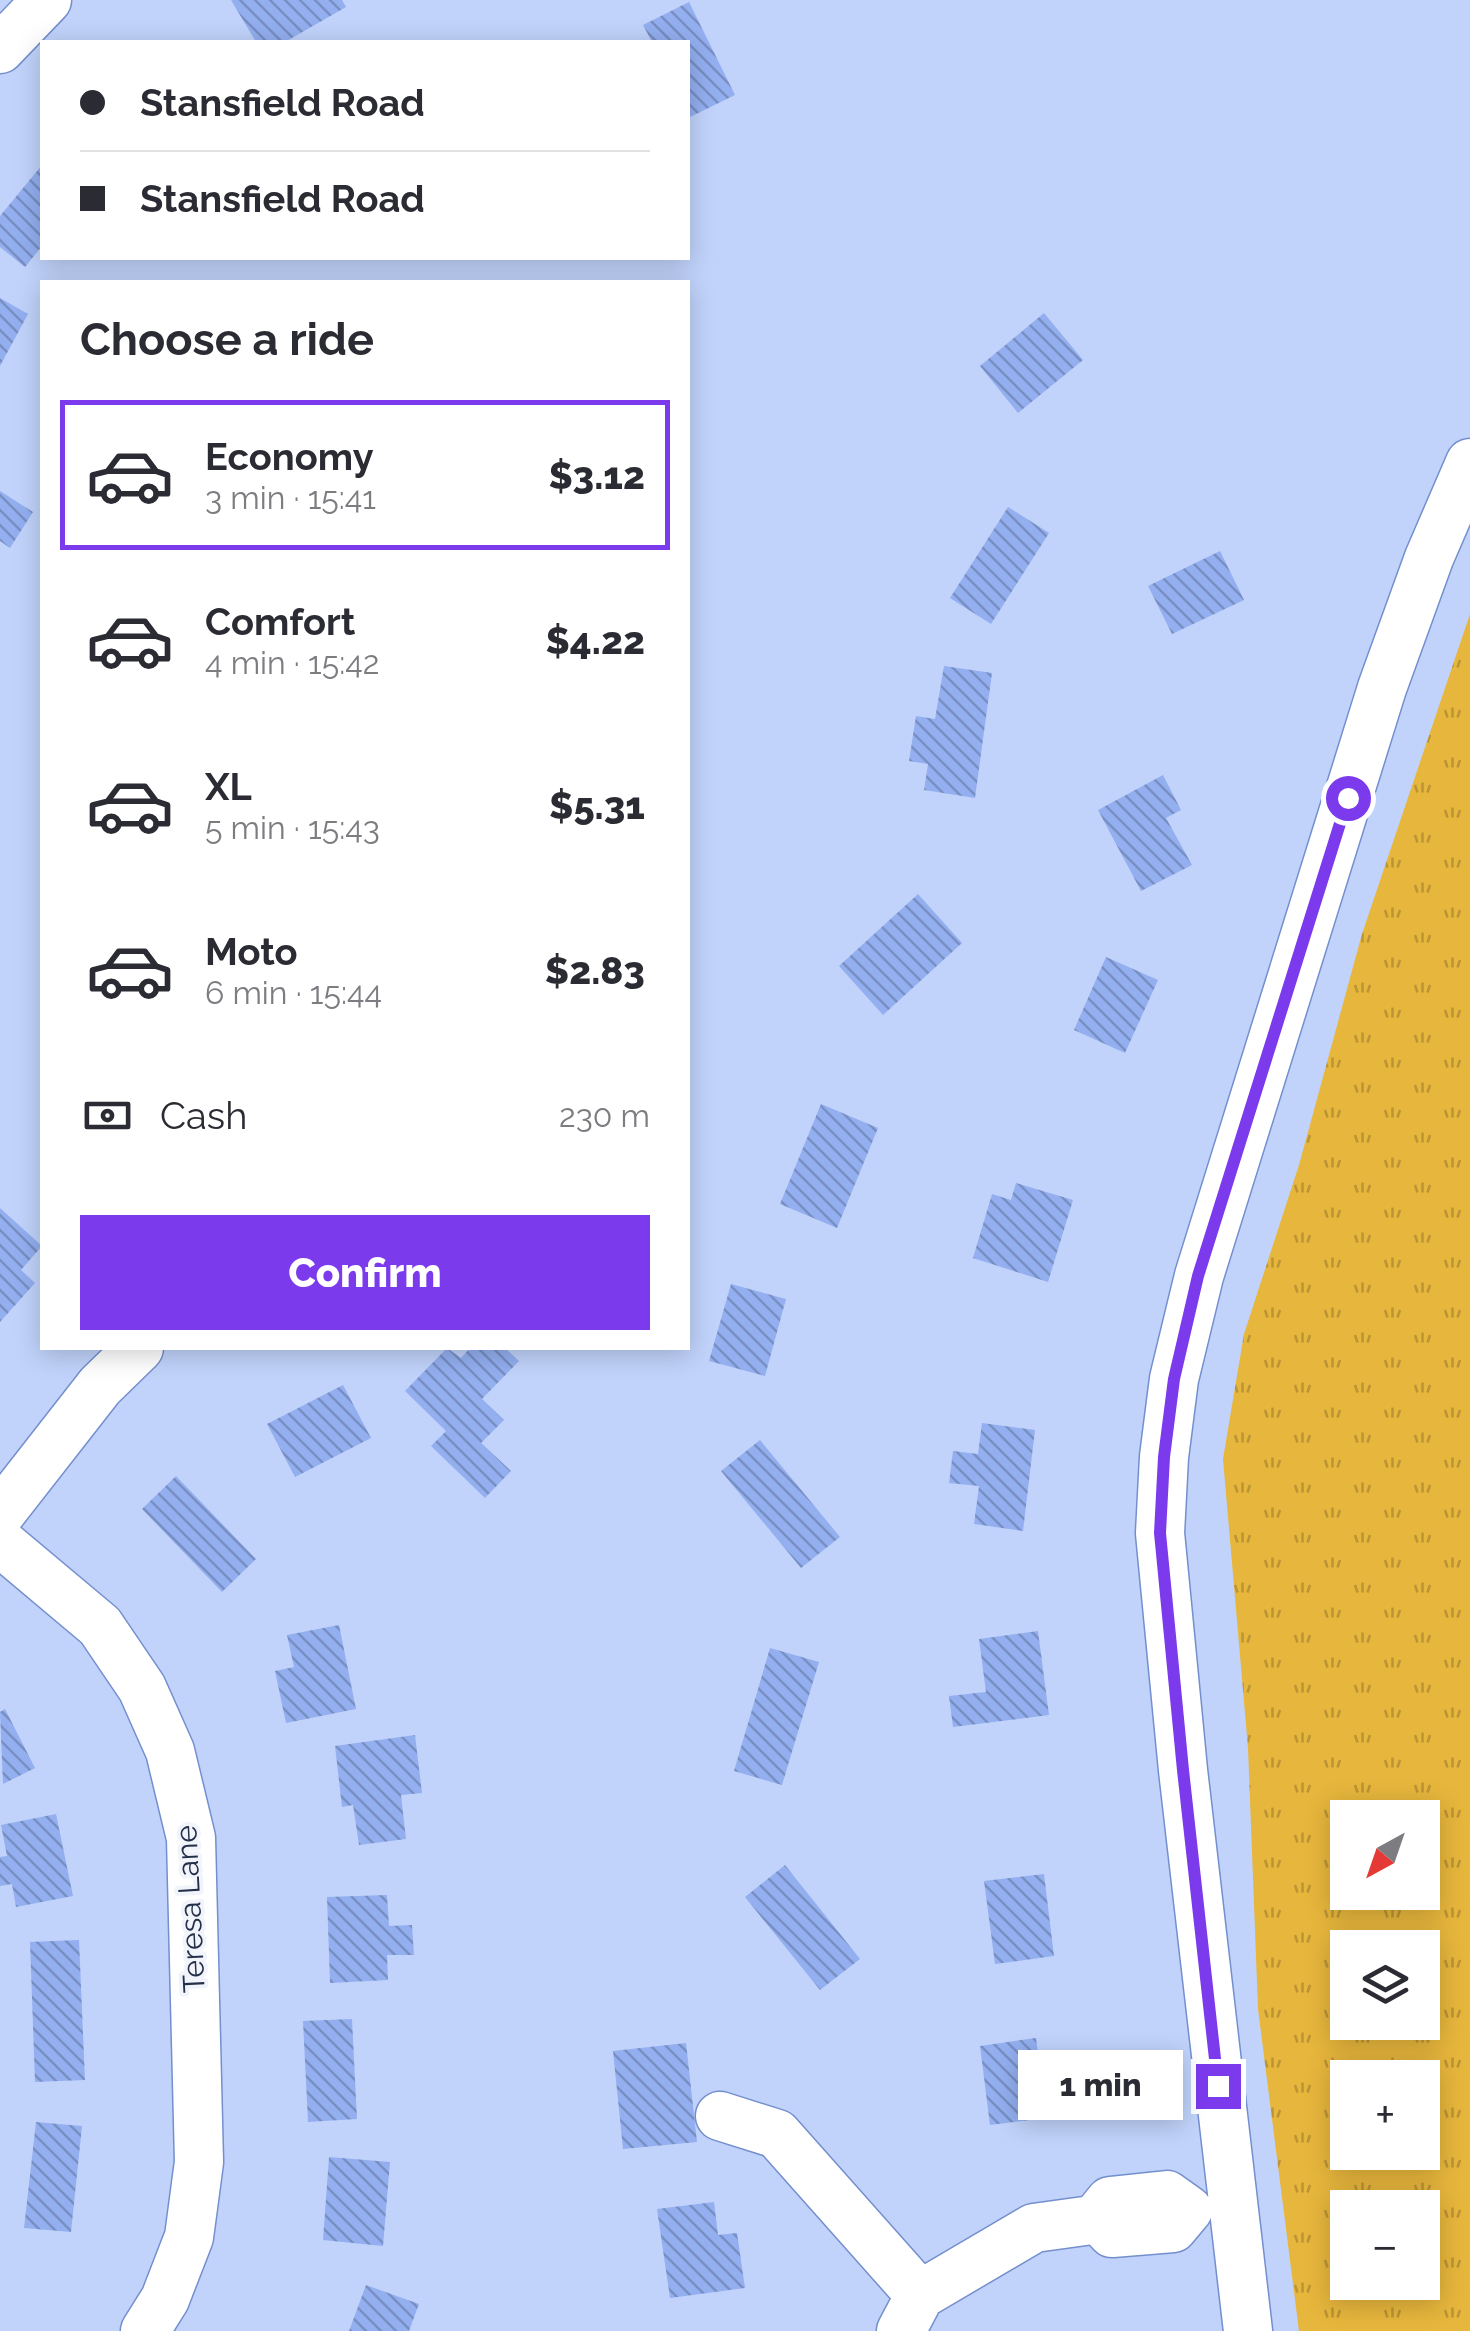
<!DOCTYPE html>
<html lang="en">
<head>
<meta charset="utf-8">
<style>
  :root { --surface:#fff; --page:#f2f2f3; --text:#2b2b33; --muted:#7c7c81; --line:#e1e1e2; --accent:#7c3aed }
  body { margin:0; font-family:Raleway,sans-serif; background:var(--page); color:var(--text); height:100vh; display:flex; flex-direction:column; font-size:38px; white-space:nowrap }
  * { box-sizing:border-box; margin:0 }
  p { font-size:32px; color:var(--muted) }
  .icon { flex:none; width:55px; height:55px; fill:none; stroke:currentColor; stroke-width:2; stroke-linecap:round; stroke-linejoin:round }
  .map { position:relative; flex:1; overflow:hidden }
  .sheet { position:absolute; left:40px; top:280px; width:650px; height:1070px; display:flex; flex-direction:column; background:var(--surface); border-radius:0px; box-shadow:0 5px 25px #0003 }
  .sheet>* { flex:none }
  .banner { position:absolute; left:40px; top:40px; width:650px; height:220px; border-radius:0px; box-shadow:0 5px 25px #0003; display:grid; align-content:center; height:220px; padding:0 40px; background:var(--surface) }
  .needle { width:65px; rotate:220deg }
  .controls { position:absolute; left:1330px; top:1800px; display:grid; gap:20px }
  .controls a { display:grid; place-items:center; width:110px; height:110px; border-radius:0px; background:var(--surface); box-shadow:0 5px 25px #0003; font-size:50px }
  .end { position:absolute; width:45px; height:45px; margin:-22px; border:12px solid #7c3aed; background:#fff; box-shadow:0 0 0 5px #fff }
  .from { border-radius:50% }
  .bubble { position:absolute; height:70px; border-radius:0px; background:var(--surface); box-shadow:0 5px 25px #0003; font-size:32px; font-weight:800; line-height:70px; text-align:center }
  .banner b { display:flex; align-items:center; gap:35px; height:95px; font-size:38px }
  .banner b+b { border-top:2px solid var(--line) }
  .banner i { width:25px; height:25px; background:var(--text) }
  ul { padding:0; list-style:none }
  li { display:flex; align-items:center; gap:30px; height:150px; margin:0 20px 15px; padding:0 20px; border:5px solid transparent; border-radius:0px }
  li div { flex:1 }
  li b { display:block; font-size:38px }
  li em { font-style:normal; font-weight:800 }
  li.selected { border-color:var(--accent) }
  li>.icon { width:90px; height:90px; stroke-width:1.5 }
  h2 { padding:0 40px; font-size:45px; line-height:120px }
  .pay { display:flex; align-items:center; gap:25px; height:110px; padding:0 40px; font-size:38px }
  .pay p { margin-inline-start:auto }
  .button { display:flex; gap:20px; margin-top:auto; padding:20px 40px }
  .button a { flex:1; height:115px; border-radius:0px; background:var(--accent); color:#fff; font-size:40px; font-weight:800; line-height:115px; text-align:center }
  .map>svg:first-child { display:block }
  .park { fill:url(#park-tufts); fill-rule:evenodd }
  .building { fill:url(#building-back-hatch) }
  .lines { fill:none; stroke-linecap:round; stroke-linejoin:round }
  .minor-casing { stroke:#748fce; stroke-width:51 }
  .minor { stroke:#fff; stroke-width:48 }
  .route { stroke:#7c3aed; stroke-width:12 }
  .labels { text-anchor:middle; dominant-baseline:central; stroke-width:8; stroke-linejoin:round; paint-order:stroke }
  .street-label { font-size:30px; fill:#242f49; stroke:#f1f4fb }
</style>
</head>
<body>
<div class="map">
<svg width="1470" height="2331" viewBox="0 0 1470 2331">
  <defs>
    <pattern id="park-tufts" width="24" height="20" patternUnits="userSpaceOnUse" patternTransform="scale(2.5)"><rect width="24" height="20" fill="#e7b63c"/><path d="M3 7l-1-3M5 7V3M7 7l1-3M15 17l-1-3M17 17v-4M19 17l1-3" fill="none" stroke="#bb9434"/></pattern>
    <pattern id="building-back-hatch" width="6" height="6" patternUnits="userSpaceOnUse" patternTransform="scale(2.5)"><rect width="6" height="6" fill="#93aff0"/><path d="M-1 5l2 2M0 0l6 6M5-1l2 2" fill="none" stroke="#788fc4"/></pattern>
  </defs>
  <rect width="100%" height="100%" fill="#c1d3fb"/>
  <path class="park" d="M1470,614V2331H1299L1258,2009L1248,1748L1223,1459L1244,1334L1299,1165L1362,934ZM1348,1818H1422V1892H1348ZM1348,1948H1422V2022H1348ZM1348,2078H1422V2152H1348ZM1348,2208H1422V2282H1348Z"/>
  <path class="building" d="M231,0H342L346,7L285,42H256Z
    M689,2L735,95L688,118V42H652L643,25Z
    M42,165V246L25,267L0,247V216Z
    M0,298L28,314L0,366Z
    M1044,313L1083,360L1018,413L980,366Z
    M0,491L33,512L10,548L0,541Z
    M1008,507L1049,533L991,624L950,598Z
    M1220,551L1244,600L1172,634L1148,586Z
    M944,666L992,673L975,798L924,790L928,764L909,761L916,716L935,719Z
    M1163,775L1181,810L1166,818L1192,865L1141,891L1098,810Z
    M918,894L962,943L883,1015L839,966Z
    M1106,957L1158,980L1125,1053L1074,1030Z
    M821,1104L878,1128L837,1228L780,1204Z
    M1016,1183L1073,1200L1048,1282L973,1258L992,1194L1011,1200Z
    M0,1208L42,1246L21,1270L35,1283L0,1322Z
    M731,1284L786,1299L765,1376L709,1361Z
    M447,1348L461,1358L470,1348H505L519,1361L482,1399L504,1420L481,1443L511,1471L485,1498L431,1446L446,1431L405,1391Z
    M343,1385L371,1438L295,1477L267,1424Z
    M982,1423L1035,1430L1023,1531L974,1524L979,1486L949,1483L953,1451L978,1454Z
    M760,1440L840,1537L801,1568L721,1471Z
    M176,1476L256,1559L222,1592L142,1509Z
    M339,1625L356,1709L286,1723L275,1671L294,1667L287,1635Z
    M1038,1631L1049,1715L953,1727L949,1696L986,1692L979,1639Z
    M770,1648L819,1662L782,1785L734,1771Z
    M5,1709L35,1768L3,1784L0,1712Z
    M415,1735L422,1793L401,1795L406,1839L359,1845L353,1805L342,1807L335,1746Z
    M56,1814L73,1896L16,1907L12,1884L0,1886V1857L7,1856L1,1825Z
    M785,1865L860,1959L820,1990L745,1897Z
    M1044,1874L1054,1956L995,1964L984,1881Z
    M387,1895L389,1926L412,1925L414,1955H387L388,1980L330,1983L327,1897Z
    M79,1940L85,2080L35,2082L30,1942Z
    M352,2019L357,2119L308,2122L303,2021Z
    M1036,2038L1046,2118L990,2125L980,2046Z
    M686,2043L697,2142L623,2149L613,2051Z
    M36,2122L82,2126L71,2232L24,2228Z
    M329,2157L390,2162L383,2246L323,2240Z
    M714,2202L718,2235L737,2233L745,2288L670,2298L657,2209Z
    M366,2285L419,2304L409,2331H349Z"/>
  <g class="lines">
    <defs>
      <path id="minor" d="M0,49L47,0
        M0,1514L100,1386L139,1348
        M0,1542L100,1626L142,1688L170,1751L191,1838L199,2162L189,2237L165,2299L145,2331
        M720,2116L777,2134L920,2295
        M1167,2195L1188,2210L1173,2228L1112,2233L1097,2217L1110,2201Z
        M901,2331L920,2295L1034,2228L1099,2219
        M1248,2331L1183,1770L1160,1533L1164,1457L1174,1379L1199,1276L1382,688L1429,558L1470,463"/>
    </defs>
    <use href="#minor" class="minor-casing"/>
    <use href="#minor" class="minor"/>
  </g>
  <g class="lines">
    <path class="route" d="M1218,2086L1183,1770L1160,1533L1164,1457L1174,1379L1198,1276L1348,798"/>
  </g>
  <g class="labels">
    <g class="street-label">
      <text transform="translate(190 1909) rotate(-93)">Teresa Lane</text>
    </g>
  </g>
</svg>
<div class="controls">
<a><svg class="needle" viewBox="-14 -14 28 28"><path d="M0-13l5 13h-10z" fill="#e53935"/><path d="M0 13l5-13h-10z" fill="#7c7c81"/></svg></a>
<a><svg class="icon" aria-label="layers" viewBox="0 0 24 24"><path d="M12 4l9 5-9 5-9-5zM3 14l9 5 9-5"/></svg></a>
<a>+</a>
<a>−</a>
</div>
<i class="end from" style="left:1348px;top:798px"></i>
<i class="end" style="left:1218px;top:2086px"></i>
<div class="bubble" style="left:1018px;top:2050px;width:165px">1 min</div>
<div class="banner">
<b><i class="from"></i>Stansfield Road</b>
<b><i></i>Stansfield Road</b>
</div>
<section class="sheet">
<h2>Choose a ride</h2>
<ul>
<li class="selected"><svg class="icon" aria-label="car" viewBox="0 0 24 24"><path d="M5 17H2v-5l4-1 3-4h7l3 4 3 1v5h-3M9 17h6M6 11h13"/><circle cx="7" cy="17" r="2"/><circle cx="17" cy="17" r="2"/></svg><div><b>Economy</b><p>3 min · 15:41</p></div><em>$3.12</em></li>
<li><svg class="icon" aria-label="car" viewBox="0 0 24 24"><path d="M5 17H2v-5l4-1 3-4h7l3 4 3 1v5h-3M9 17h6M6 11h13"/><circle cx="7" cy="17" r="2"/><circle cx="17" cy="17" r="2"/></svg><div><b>Comfort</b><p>4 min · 15:42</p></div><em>$4.22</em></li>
<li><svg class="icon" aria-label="car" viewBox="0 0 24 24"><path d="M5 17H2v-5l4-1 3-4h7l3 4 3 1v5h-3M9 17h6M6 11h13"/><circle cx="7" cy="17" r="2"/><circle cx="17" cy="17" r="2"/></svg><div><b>XL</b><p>5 min · 15:43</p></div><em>$5.31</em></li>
<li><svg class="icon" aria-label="car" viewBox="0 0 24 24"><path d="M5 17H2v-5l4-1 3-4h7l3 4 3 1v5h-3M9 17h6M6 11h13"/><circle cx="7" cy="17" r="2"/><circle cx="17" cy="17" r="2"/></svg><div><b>Moto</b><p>6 min · 15:44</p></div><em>$2.83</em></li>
</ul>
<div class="pay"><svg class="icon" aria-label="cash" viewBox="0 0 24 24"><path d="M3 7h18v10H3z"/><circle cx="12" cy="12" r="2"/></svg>Cash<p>230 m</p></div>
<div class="button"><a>Confirm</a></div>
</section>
</div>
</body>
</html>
